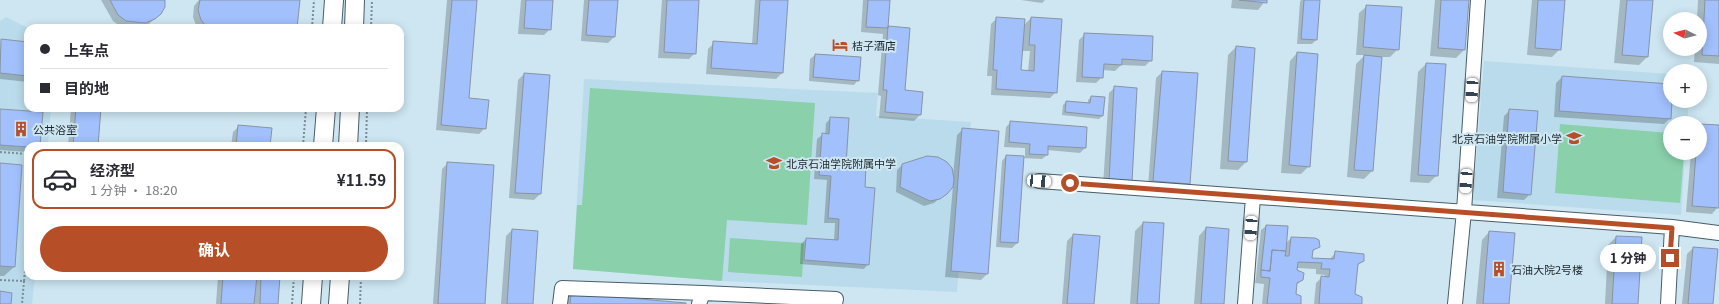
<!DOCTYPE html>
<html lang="zh">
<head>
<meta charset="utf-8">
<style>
  :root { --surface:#fff; --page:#f2f2f3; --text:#2b2b33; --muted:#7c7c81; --line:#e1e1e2; --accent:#b64f28 }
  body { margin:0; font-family:Georgia,"Noto Sans SC",serif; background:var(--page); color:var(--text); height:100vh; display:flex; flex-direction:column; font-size:15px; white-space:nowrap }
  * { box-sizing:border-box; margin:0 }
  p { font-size:13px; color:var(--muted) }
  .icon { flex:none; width:22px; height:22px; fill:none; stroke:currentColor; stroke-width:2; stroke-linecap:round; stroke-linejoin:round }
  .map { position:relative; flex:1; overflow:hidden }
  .side { position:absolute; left:24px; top:142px; width:380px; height:138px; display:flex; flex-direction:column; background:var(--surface); border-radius:12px; box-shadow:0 2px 10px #0003 }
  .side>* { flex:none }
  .guide { position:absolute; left:24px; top:24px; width:380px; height:88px; border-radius:12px; box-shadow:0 2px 10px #0003; display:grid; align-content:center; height:88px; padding:0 16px; background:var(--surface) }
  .needle { width:26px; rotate:276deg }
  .buttons { position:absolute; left:1663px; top:12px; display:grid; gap:8px }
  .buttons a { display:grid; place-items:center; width:44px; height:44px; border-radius:50%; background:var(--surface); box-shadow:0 2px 10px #0003; font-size:20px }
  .end { position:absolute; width:18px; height:18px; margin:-9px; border:5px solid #b64f28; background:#fff; box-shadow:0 0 0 2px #fff }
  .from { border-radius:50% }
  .bubble { position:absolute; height:28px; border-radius:14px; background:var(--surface); box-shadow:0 2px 10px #0003; font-size:13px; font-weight:700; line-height:28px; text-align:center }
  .car { position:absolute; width:12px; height:24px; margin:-12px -6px; border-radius:5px; box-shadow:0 0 3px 1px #0007; background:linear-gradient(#fff 24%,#345 0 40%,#fff 0 76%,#345 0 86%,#fff 0) }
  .guide b { display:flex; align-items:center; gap:14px; height:38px; font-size:15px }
  .guide b+b { border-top:1px solid var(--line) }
  .guide i { width:10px; height:10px; background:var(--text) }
  ul { padding:7px 0 0; list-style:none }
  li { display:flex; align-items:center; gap:12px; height:60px; margin:0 8px 6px; padding:0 8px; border:2px solid transparent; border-radius:12px }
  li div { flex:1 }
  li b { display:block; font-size:15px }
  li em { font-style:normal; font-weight:700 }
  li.current { border-color:var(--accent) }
  li>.icon { width:36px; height:36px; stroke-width:1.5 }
  .cta { display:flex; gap:8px; margin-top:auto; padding:8px 16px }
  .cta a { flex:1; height:46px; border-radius:24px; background:var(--accent); color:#fff; font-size:16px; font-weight:700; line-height:46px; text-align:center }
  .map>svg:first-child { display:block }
  .built { fill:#badbeb }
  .green { fill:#8ad0ab }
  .shadow { fill:#0003; fill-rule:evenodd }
  .building { fill:#a1c0fc; stroke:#8993a6 }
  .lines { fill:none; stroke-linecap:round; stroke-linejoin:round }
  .minor-casing { stroke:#485e68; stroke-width:16 }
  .major-casing { stroke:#485e68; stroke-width:20 }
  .path { stroke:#7a8c94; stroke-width:2; stroke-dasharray:2 2; stroke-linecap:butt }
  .minor { stroke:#fff; stroke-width:14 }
  .major { stroke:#fff; stroke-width:18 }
  .route { stroke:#b64f28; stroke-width:5 }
  .labels { text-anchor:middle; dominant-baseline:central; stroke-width:4; stroke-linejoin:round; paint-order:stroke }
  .poi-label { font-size:11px; fill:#1d262b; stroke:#cde6f2; text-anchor:start }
</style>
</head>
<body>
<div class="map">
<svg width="1719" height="304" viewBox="0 0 1719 304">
  <rect width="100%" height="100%" fill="#cde6f2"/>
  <path class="built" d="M6,17L28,28V108H51L48,146H28V276H35L32,304H0V21Z
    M1484,61L1670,74V101H1689L1687,123H1670V153H1685L1681,215L1473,200Z
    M584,79L878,93L876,116L971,122L957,292L722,281L573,269Z"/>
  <path class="green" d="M590,88L815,103L807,225L727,220L722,281L573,269L577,205H582Z
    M1560,124L1670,133V153H1684L1680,203L1555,193Z
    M730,238L804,243L802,277L728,272Z"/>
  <path class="shadow" d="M101,0H163L160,13L148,25L139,28L120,26L113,21Z
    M199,0H299L296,28H197L193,17L194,6Z
    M447,0H476L468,99L485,128L479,134L436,130Z
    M521,0H552L550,29L544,35L518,34Z
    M584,0H617L614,37L608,43L581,41Z
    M662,0H698L695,53L689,59L658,58Z
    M755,0H787L782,73L776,79L706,74L708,49L714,43L752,45Z
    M863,0H889L887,27L909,29L904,91L920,115L914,121L879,118L881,96L878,95L883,34L861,32Z
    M1021,0H1045L1042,3Z
    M1232,0H1266L1258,10L1231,8Z
    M1301,0H1319L1316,40L1312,44H1297L1300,2Z
    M1435,0H1468L1464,50L1456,58L1430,56Z
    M1532,0H1564L1560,49L1552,57L1527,55Z
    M1620,0H1652L1647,57L1639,65L1614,63Z
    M1698,0H1719V64L1694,62L1695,49H1700V19H1697Z
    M1367,6L1398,49L1390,57H1381L1372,171L1364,179L1347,177L1356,64L1365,55H1356L1359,13Z
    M997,18L1023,26L1031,18L1056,92L1050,98L991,95L992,76H987L991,24ZM1022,51H1030L1028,72L1020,71Z
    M1085,34L1151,60L1145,66L1121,65L1115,71L1103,70L1102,77L1096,83L1076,82L1079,40Z
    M1,40L28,43V82L0,79Z
    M1236,47L1254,48L1246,162L1238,170L1220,169L1228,55Z
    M1297,53L1309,166L1301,174L1281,173L1290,61Z
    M815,55L858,80L854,85L809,81L810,59Z
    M1426,64L1437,175L1429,183L1410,182L1418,72Z
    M1162,72L1189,184L1183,190L1148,187L1156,78Z
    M524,74L549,76L540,194L534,200L509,198L518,80Z
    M1562,77L1670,85V118L1664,124L1554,117L1556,83Z
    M1115,87L1131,182L1103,186L1109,93Z
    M1091,97L1102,116L1099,119L1062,115L1063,105L1066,102L1088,104V100Z
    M71,108H100L97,146H68Z
    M0,110L28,146V152L0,150Z
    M1510,110L1530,194L1524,200L1497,198L1504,116Z
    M831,118L845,166L864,188L868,264L864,269L800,264L801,244L806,239L834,241L835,223H824L827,180L814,179L817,139L822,135H825L826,123Z
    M1011,122L1085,148L1080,153L1047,150V155L1042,159L1023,158L1017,243L1012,248L996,247L1002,161L1006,156L1025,157V148L1004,147L1006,127Z
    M1700,125L1719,126L1718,207L1712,214L1686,212L1691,153H1700Z
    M239,126L269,146H231L233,132Z
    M963,129L987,274L981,280L945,277L953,186L934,203L924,206L896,192L897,170L902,165L953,175L957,135Z
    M448,163L484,304H433L442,169Z
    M0,164L14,267L4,276H0Z
    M1143,223L1163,224L1158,304H1130L1135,231Z
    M1266,226L1286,243L1291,238L1319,243L1311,254V259L1329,260L1336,252L1363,255V260L1356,267L1354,295L1360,304H1314L1316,283L1322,277H1324L1325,275L1316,274V269L1297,268L1302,280L1295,286V295L1299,304H1262L1264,284L1255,283L1256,277L1261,230Z
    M1206,228L1223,304H1194L1199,236Z
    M512,230L532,304H501L506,236Z
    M1489,232L1508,304H1476L1482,240Z
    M1073,235L1093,304H1062L1067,241Z
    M1616,237L1637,304H1605L1608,245Z
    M1693,248L1712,304H1682L1687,254Z
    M218,276H279L277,304H216Z
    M571,294L685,304H565V300Z"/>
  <path class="building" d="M110,0H165V7L161,14L155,19L145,23L126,21L118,15Z
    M200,0H300L297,28H218L205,25L201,20L198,10Z
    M452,0H477L469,98L489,100L486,129L441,125Z
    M526,0H553L551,30L524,28Z
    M589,0H618L615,37L586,35Z
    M667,0H699L696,54L664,52Z
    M760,0H788L783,73L711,68L713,41L757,44Z
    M868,0H890L888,28L866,27Z
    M1239,0H1267V3Z
    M1304,0H1320L1317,40L1301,39Z
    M1441,0H1469L1465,50L1438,48Z
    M1538,0H1565L1561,50L1535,48Z
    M1627,0H1653L1648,57L1622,55Z
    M1705,0H1719V56L1702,55Z
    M1366,5L1402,7L1399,50L1363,47Z
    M996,17L1025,19L1021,70L1034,71L1035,45H1029L1031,17L1062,19L1057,93L996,89L997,70H993Z
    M888,26L910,28L905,90L923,92L921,115L885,112L887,90H883Z
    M1084,33L1153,36L1152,61L1122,59V65L1104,64L1103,78L1082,77Z
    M1,39L28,42V76L0,73Z
    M1236,46L1255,48L1247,162L1228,161Z
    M1297,52L1318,54L1310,167L1289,165Z
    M815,54L861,57L859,81L813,77Z
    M1364,55L1382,57L1373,171L1354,170Z
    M1426,63L1446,64L1438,176L1418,175Z
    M1162,71L1198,73L1190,184L1153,181Z
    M524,73L550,75L541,194L515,193Z
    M1562,76L1670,84V101H1672L1671,119L1559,111Z
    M1114,86L1137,88L1132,182L1109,181Z
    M1091,96L1105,97L1103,116L1065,112L1066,101L1090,103Z
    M76,108H101L98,146H73Z
    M0,109L43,112L40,146L28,147L0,145Z
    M1509,109L1538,111L1531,195L1503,192Z
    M830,117L849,118L846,165L866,166L865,187L875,188L869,265L804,260L806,238L838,240L839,219L828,218L831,176L819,175L822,133L829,134Z
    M1010,121L1087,127L1086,148L1048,146V155L1029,154L1030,144L1009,142Z
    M1700,124L1719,125V208L1692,206L1696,153H1700Z
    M238,125L272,128L270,146H236Z
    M962,128L999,131L988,274L951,271Z
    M1006,155L1024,156L1018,243L1000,242Z
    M927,156L938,157L947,162L952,168L954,179L953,187L947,194L940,199L930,201L900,187L902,164Z
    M447,162L494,165L485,304H438Z
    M0,163L22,165L15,267L0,266Z
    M1143,222L1164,223L1159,304H1137Z
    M1266,225L1288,226L1286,251L1272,250L1270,271L1261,270Z
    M1206,227L1229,229L1224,304H1201Z
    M512,229L538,231L533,304H507Z
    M1489,231L1515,233L1509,304H1483Z
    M1073,234L1100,236L1094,304H1067Z
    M1616,236L1642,237L1638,304H1612Z
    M1291,237L1315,238L1319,240L1320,247L1313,250L1312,258L1334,259L1335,251L1364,254V261L1358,264L1355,294L1362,297V304H1319L1321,276L1329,277L1330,269H1321L1322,263L1298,262L1297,270L1304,273L1303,280L1297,283L1296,294L1301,296V304H1267L1270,278L1261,277V270L1270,271L1272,250L1286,251L1285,256H1289Z
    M1693,247L1718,249L1713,304H1688Z
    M223,276H257L254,304H221Z
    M261,276H280L278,304H260Z
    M0,291L12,293L11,304H0Z
    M571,293L686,303V304H570Z"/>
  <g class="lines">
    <defs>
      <path id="minor" d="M1039,181L1672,227L1668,304
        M1672,227L1719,233
        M560,304L562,288L703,293
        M699,304L703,293L836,299L835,304
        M1245,304L1253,197
        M1455,304L1464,211L1478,0"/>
      <path id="major" d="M332,28L334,0
        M354,28L355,0
        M323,146L326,108
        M348,146L350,108
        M311,304L313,276
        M338,304L340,276"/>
    </defs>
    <use href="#minor" class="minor-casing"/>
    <use href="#major" class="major-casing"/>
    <path class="path" d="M312,28L314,0
      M371,28L372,0
      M303,146L306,108
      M366,146L367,108
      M0,152L28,154
      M0,280L24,281L22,304
      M24,281L28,240
      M292,304L294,276
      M360,304L361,276"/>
    <use href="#minor" class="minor"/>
    <use href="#major" class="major"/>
  </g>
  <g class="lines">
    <path class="route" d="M1070,183L1672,228L1670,258"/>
  </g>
  <defs>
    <symbol id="hotel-bare" viewBox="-9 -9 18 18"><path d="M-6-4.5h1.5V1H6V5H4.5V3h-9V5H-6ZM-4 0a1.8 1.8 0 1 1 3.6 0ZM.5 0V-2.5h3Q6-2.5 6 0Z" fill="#b64f28" stroke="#cde6f2" stroke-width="2.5" paint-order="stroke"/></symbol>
    <symbol id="building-bare" viewBox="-9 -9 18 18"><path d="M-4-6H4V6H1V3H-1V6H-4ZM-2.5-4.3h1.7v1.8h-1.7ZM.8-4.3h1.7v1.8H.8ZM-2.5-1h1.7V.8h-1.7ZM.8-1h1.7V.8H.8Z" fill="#b64f28" stroke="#cde6f2" stroke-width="2.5" paint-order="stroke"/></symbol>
    <symbol id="school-bare" viewBox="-9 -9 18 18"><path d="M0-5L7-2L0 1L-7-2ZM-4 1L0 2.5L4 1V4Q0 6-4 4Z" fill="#b64f28" stroke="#cde6f2" stroke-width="2.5" paint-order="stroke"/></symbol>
  </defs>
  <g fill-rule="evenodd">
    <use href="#hotel-bare" x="829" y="34" width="22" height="22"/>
    <use href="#building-bare" x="10" y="118" width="22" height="22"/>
    <use href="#school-bare" x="1563" y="127" width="22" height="22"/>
    <use href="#school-bare" x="763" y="152" width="22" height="22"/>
    <use href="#building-bare" x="1488" y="258" width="22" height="22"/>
  </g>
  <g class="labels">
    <g class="poi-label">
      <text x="852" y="45">桔子酒店</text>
      <text x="33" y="129">公共浴室</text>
      <text x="1562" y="138" text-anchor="end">北京石油学院附属小学</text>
      <text x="786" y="163">北京石油学院附属中学</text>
      <text x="1511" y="269">石油大院2号楼</text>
    </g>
  </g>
</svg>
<div class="buttons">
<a><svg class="needle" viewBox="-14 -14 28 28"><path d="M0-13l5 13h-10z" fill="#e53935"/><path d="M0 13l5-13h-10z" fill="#7c7c81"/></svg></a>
<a>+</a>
<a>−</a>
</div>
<i class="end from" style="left:1070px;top:183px"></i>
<i class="end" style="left:1670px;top:258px"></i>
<div class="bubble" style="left:1600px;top:244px;width:56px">1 分钟</div>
<i class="car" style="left:1472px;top:90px;rotate:183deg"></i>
<i class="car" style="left:1039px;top:181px;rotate:94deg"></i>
<i class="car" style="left:1466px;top:181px;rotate:184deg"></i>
<i class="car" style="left:1251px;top:228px;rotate:184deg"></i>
<div class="guide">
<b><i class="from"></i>上车点</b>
<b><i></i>目的地</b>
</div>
<section class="side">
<ul>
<li class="current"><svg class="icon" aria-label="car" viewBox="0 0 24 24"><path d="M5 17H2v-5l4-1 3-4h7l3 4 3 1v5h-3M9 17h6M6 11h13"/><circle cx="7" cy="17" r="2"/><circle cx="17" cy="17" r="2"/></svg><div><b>经济型</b><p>1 分钟 · 18:20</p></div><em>¥11.59</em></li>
</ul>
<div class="cta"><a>确认</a></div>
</section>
</div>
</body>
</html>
